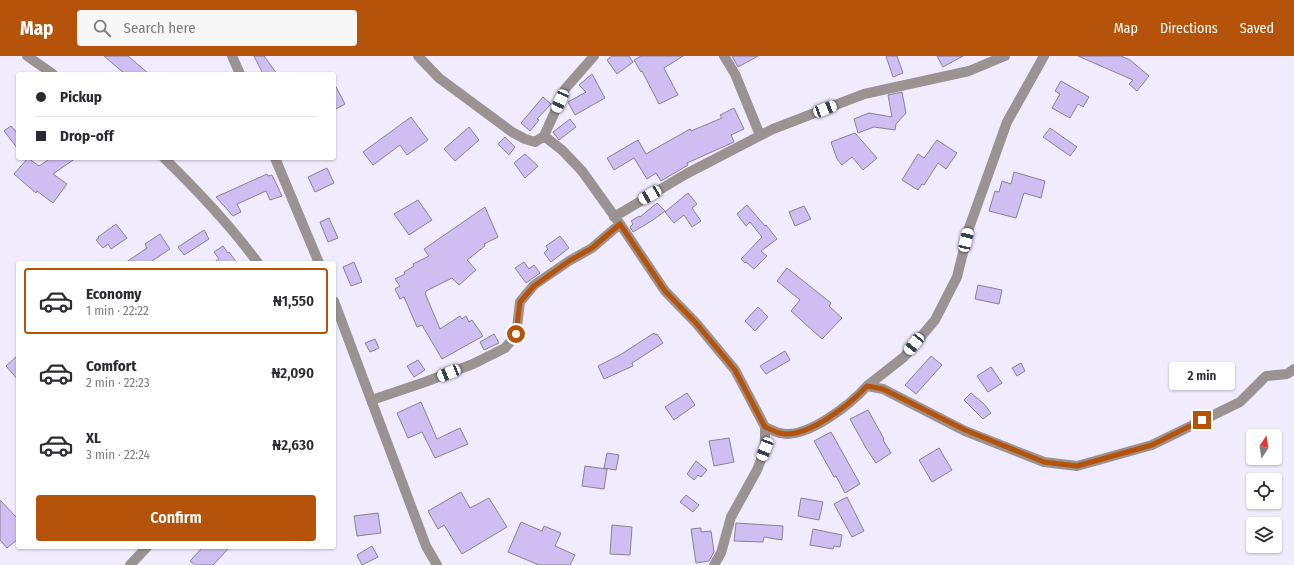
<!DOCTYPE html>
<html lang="en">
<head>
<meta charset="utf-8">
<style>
  :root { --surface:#fff; --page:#f7f7f7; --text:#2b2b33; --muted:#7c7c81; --line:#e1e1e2; --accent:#b45309 }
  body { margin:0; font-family:"Fira Sans Condensed",sans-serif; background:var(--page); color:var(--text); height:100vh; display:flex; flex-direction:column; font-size:15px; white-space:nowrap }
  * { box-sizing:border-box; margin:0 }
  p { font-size:13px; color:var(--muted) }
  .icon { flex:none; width:22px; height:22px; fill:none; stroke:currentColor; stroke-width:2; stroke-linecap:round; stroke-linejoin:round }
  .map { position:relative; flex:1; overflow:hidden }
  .panel { position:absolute; left:16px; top:205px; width:320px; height:288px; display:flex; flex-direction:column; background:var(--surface); border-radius:4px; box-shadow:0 1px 3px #0004 }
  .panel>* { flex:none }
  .hud { position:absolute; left:16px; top:16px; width:320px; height:88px; border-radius:4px; box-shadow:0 1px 3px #0004; display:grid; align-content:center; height:88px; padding:0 20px; background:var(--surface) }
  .needle { width:26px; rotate:12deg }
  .buttons { position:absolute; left:1246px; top:373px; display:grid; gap:8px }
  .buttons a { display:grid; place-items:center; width:36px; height:36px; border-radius:4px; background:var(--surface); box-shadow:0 1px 3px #0004; font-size:20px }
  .end { position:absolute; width:18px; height:18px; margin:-9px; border:5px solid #b45309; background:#fff; box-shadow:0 0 0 2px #fff }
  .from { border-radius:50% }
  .bubble { position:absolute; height:28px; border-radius:4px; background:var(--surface); box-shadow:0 1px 3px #0004; font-size:13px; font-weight:600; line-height:28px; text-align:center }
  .car { position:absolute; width:12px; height:24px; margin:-12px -6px; border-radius:5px; box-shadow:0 0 3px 1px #0007; background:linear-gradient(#fff 24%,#345 0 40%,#fff 0 76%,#345 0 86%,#fff 0) }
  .hud b { display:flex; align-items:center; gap:14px; height:38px; font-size:15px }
  .hud b+b { border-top:1px solid var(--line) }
  .hud i { width:10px; height:10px; background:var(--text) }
  ul { padding:7px 0 0; list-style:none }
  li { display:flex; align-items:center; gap:12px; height:66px; margin:0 8px 6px; padding:0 12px; border:2px solid transparent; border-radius:4px }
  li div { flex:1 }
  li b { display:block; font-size:15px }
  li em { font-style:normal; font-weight:600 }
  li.selected { border-color:var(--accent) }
  li>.icon { width:36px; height:36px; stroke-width:1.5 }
  .action { display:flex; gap:8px; margin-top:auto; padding:8px 20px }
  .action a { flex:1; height:46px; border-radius:4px; background:var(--accent); color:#fff; font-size:16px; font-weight:600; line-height:46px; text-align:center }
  header { display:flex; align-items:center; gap:24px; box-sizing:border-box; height:56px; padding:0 20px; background:var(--accent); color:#fff }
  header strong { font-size:19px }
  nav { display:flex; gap:22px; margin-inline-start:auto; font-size:14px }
  .search { width:280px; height:36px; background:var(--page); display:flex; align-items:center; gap:10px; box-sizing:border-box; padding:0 14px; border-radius:4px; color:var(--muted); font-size:15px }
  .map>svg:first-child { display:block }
  .building { fill:#cebef2; stroke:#878392 }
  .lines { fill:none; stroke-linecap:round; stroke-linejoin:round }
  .minor { stroke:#9b9391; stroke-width:10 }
  .route { stroke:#b45309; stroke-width:5 }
</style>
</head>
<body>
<header>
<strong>Map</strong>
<div class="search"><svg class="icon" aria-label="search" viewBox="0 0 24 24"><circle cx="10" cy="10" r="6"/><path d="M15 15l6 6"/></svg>Search here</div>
<nav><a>Map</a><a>Directions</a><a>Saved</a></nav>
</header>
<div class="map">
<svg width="1294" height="509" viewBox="0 0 1294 509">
  <rect width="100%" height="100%" fill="#f1ecfd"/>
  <path class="building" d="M104,0H128L149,18H125Z
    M254,0H264L277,18H263Z
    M612,0H629L633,6L617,18L607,4Z
    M641,0H683L664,12L678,39L659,48L642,15L641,16L634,4Z
    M732,0H758L738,11Z
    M886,0H897L903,17L893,21Z
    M937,0H963L943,11Z
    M1078,0H1121L1130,4L1149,20L1137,35L1129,28L1133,24Z
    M592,18L605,42L575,59L568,46L586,36L579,29Z
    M1061,25L1089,41L1083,51L1078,48L1070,62L1052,52L1060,38L1055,35Z
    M334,27L345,48L334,54Z
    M902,36L906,57L896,68L895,74L874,71L858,77L854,63L869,57L892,61L888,39Z
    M543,41L551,48L537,63L539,64L530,75L521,67Z
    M734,52L744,73L731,79L734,86L687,107L688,109L661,125L656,117L647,123L634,102L614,114L607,102L638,84L646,98L690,73L691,75L722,62L720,59Z
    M411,61L428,84L407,99L400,89L373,109L363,96Z
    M570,63L576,71L559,84L553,76Z
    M11,70L18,78V93L4,75Z
    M469,71L479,84L455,105L444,93Z
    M1050,72L1077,91L1070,100L1043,81Z
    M855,77L877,102L863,114L852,101L842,109L837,103L831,86Z
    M505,81L515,91L509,99L498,88Z
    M937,84L957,97L946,113L938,107L924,129L922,128L918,134L902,124L918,98L924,102Z
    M525,98L538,110L525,122L514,107Z
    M28,102L39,110L51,102H76L53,118L67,128L53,147L37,135L36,137L14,118Z
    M327,112L334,127L315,136L308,121Z
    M1014,116L1045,125L1041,142L1024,137L1016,162L989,155L995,135L999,136L1002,125L1011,128Z
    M267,118L268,120L272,119L282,140L270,144L266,135L237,148L241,156L233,160L216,141Z
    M688,137L697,148L692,152L701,165L692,171L684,159L674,167L665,156Z
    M418,144L432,164L409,179L394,158Z
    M657,147L665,155L653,164L633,176L630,171L633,168L631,165L639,160L640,161Z
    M747,149L765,170L766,169L777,183L761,195L767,200L754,213L746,206L745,207L741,203L762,181L750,166L746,170L737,158Z
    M804,150L811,163L795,170L789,156Z
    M485,151L498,181L484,188L485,190L467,204L476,214L459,229L452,222L426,235V236L425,237L440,273L460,260L462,263L466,260L469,266L472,264L483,280L442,303L422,269L417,271L404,241L400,243L395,233L400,230L395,223L405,218L404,216L414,210L413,208L429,200L424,193Z
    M329,162L338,182L328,186L320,166Z
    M116,168L127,182L111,193L108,188L103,192L96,184L99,182L98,181Z
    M204,174L209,183L184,199L178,191Z
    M160,178L170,193L149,207H125L147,192L145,188Z
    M560,180L569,192L551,206L544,197L548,193L546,190Z
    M223,190L228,197L229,196L237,207H213L219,203L214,196Z
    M354,206L362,226L351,230L343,211Z
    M524,206L529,213L534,209L540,217L526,227L515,212Z
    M787,212L831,247L829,250L842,262L822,283L791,255L800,244L777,225Z
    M978,229L1002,234L999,248L975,243Z
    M758,251L768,261L755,275L745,265Z
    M654,277L655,279L657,278L663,287L632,307L633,310L604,323L598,310L620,299Z
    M494,278L499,287L484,294L480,286Z
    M375,283L379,292L370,296L365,287Z
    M785,295L790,304L766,318L760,310Z
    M18,299V324L6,310Z
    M931,300L942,309L916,338L905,329Z
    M418,304L425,314L414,321L407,310Z
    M1021,307L1025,315L1017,320L1012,312Z
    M991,311L1002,327L988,336L977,320Z
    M687,337L695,349L674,364L665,351Z
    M971,337L984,348L991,357L983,363L964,344Z
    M421,346L437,383L460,372L468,388L435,402L422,376L408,382L397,357Z
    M868,354L884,383L883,384L891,397L876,407L866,392L850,363Z
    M831,376L860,428L845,437L836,420L834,421L814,385Z
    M729,382L734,406L714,410L709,385Z
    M939,392L952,414L932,426L919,404Z
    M607,397L619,399L616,414L604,412Z
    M696,405L707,414L701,421L698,419L694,424L687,418Z
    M585,410L607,413L604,433L582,430Z
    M461,436L470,452L489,442L507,471L462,498L444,469L438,473L428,455Z
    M686,439L699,449L693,456L680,446Z
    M847,441L864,475L852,481L834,448Z
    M801,442L823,446L819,464L798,460Z
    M0,444L18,463V483L7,492L0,484Z
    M378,457L381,477L357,480L354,460Z
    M521,466L542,475L544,470L561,477L555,490L575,499L570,509H539L508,496Z
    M736,467L783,470L782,484L764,481L763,486L734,485Z
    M612,469L632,471L630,499L610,498Z
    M701,472V476L711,475L714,496L709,505L696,507L691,473Z
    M813,473L842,479L840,491L834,490L833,493L810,489Z
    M372,490L378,501L362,509L357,499Z
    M203,491H230L213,509H195L190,505Z"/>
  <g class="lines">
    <path class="minor" d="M27,0L53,18
      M232,0L240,18
      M418,0L439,22L512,76L525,83L535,86L544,80L562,94L582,115L620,168L665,235L696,267L735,314L765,371C770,373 775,376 780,377C806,384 851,348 867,330L883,333L965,375L1044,406L1077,410L1152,389L1240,346L1266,320L1287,318L1294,313
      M724,0L735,18L760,79
      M544,80L565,33L594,0
      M164,102C198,135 230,169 258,207
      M275,102L319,207
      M614,161L686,118L773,73L864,38L969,15L1005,0
      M334,245L426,490L437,509
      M867,330L904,301L935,264L957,221L969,172L1007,66L1044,0
      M372,344L425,326L473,308L505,292L516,279L520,246L534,229L569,205L592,192L620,168
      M130,509L147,491
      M714,509L721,497L731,461L757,414L765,393V371"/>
  </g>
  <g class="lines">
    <path class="route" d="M516,278L520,246L534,230L569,205L592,192L620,168L665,235L696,267L735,314L765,371C770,373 775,376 780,377C806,384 850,348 867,330L883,333L965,374L1044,406L1077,410L1152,389L1202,364"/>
  </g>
</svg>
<div class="buttons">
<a><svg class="needle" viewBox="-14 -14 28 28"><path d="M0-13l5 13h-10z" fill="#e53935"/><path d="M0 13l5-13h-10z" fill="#7c7c81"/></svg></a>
<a><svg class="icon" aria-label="locate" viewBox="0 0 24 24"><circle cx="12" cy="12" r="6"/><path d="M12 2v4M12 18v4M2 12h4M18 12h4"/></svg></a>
<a><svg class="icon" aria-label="layers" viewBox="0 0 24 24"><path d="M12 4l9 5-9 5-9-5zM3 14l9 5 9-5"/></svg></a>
</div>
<i class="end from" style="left:516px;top:278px"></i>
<i class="end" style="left:1202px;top:364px"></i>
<div class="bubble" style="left:1169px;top:306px;width:66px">2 min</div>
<i class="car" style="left:560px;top:45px;rotate:204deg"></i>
<i class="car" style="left:825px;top:53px;rotate:69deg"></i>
<i class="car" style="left:650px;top:139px;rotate:240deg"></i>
<i class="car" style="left:966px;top:184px;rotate:13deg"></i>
<i class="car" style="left:914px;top:288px;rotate:219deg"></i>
<i class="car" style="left:449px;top:317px;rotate:248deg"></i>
<i class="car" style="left:765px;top:393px;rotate:201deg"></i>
<div class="hud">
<b><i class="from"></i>Pickup</b>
<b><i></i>Drop-off</b>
</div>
<section class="panel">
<ul>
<li class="selected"><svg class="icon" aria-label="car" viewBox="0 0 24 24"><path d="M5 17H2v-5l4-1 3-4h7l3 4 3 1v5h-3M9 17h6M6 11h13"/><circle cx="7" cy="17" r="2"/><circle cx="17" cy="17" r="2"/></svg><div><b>Economy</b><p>1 min · 22:22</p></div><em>₦1,550</em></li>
<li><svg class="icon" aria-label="car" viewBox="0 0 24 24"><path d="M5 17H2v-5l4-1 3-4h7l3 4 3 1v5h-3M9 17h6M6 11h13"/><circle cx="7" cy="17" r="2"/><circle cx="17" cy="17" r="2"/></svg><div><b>Comfort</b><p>2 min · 22:23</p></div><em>₦2,090</em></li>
<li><svg class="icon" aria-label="car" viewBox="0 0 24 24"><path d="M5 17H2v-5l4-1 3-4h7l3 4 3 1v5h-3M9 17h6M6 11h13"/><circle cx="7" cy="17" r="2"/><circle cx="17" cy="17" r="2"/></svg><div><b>XL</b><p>3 min · 22:24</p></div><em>₦2,630</em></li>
</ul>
<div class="action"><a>Confirm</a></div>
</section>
</div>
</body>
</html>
